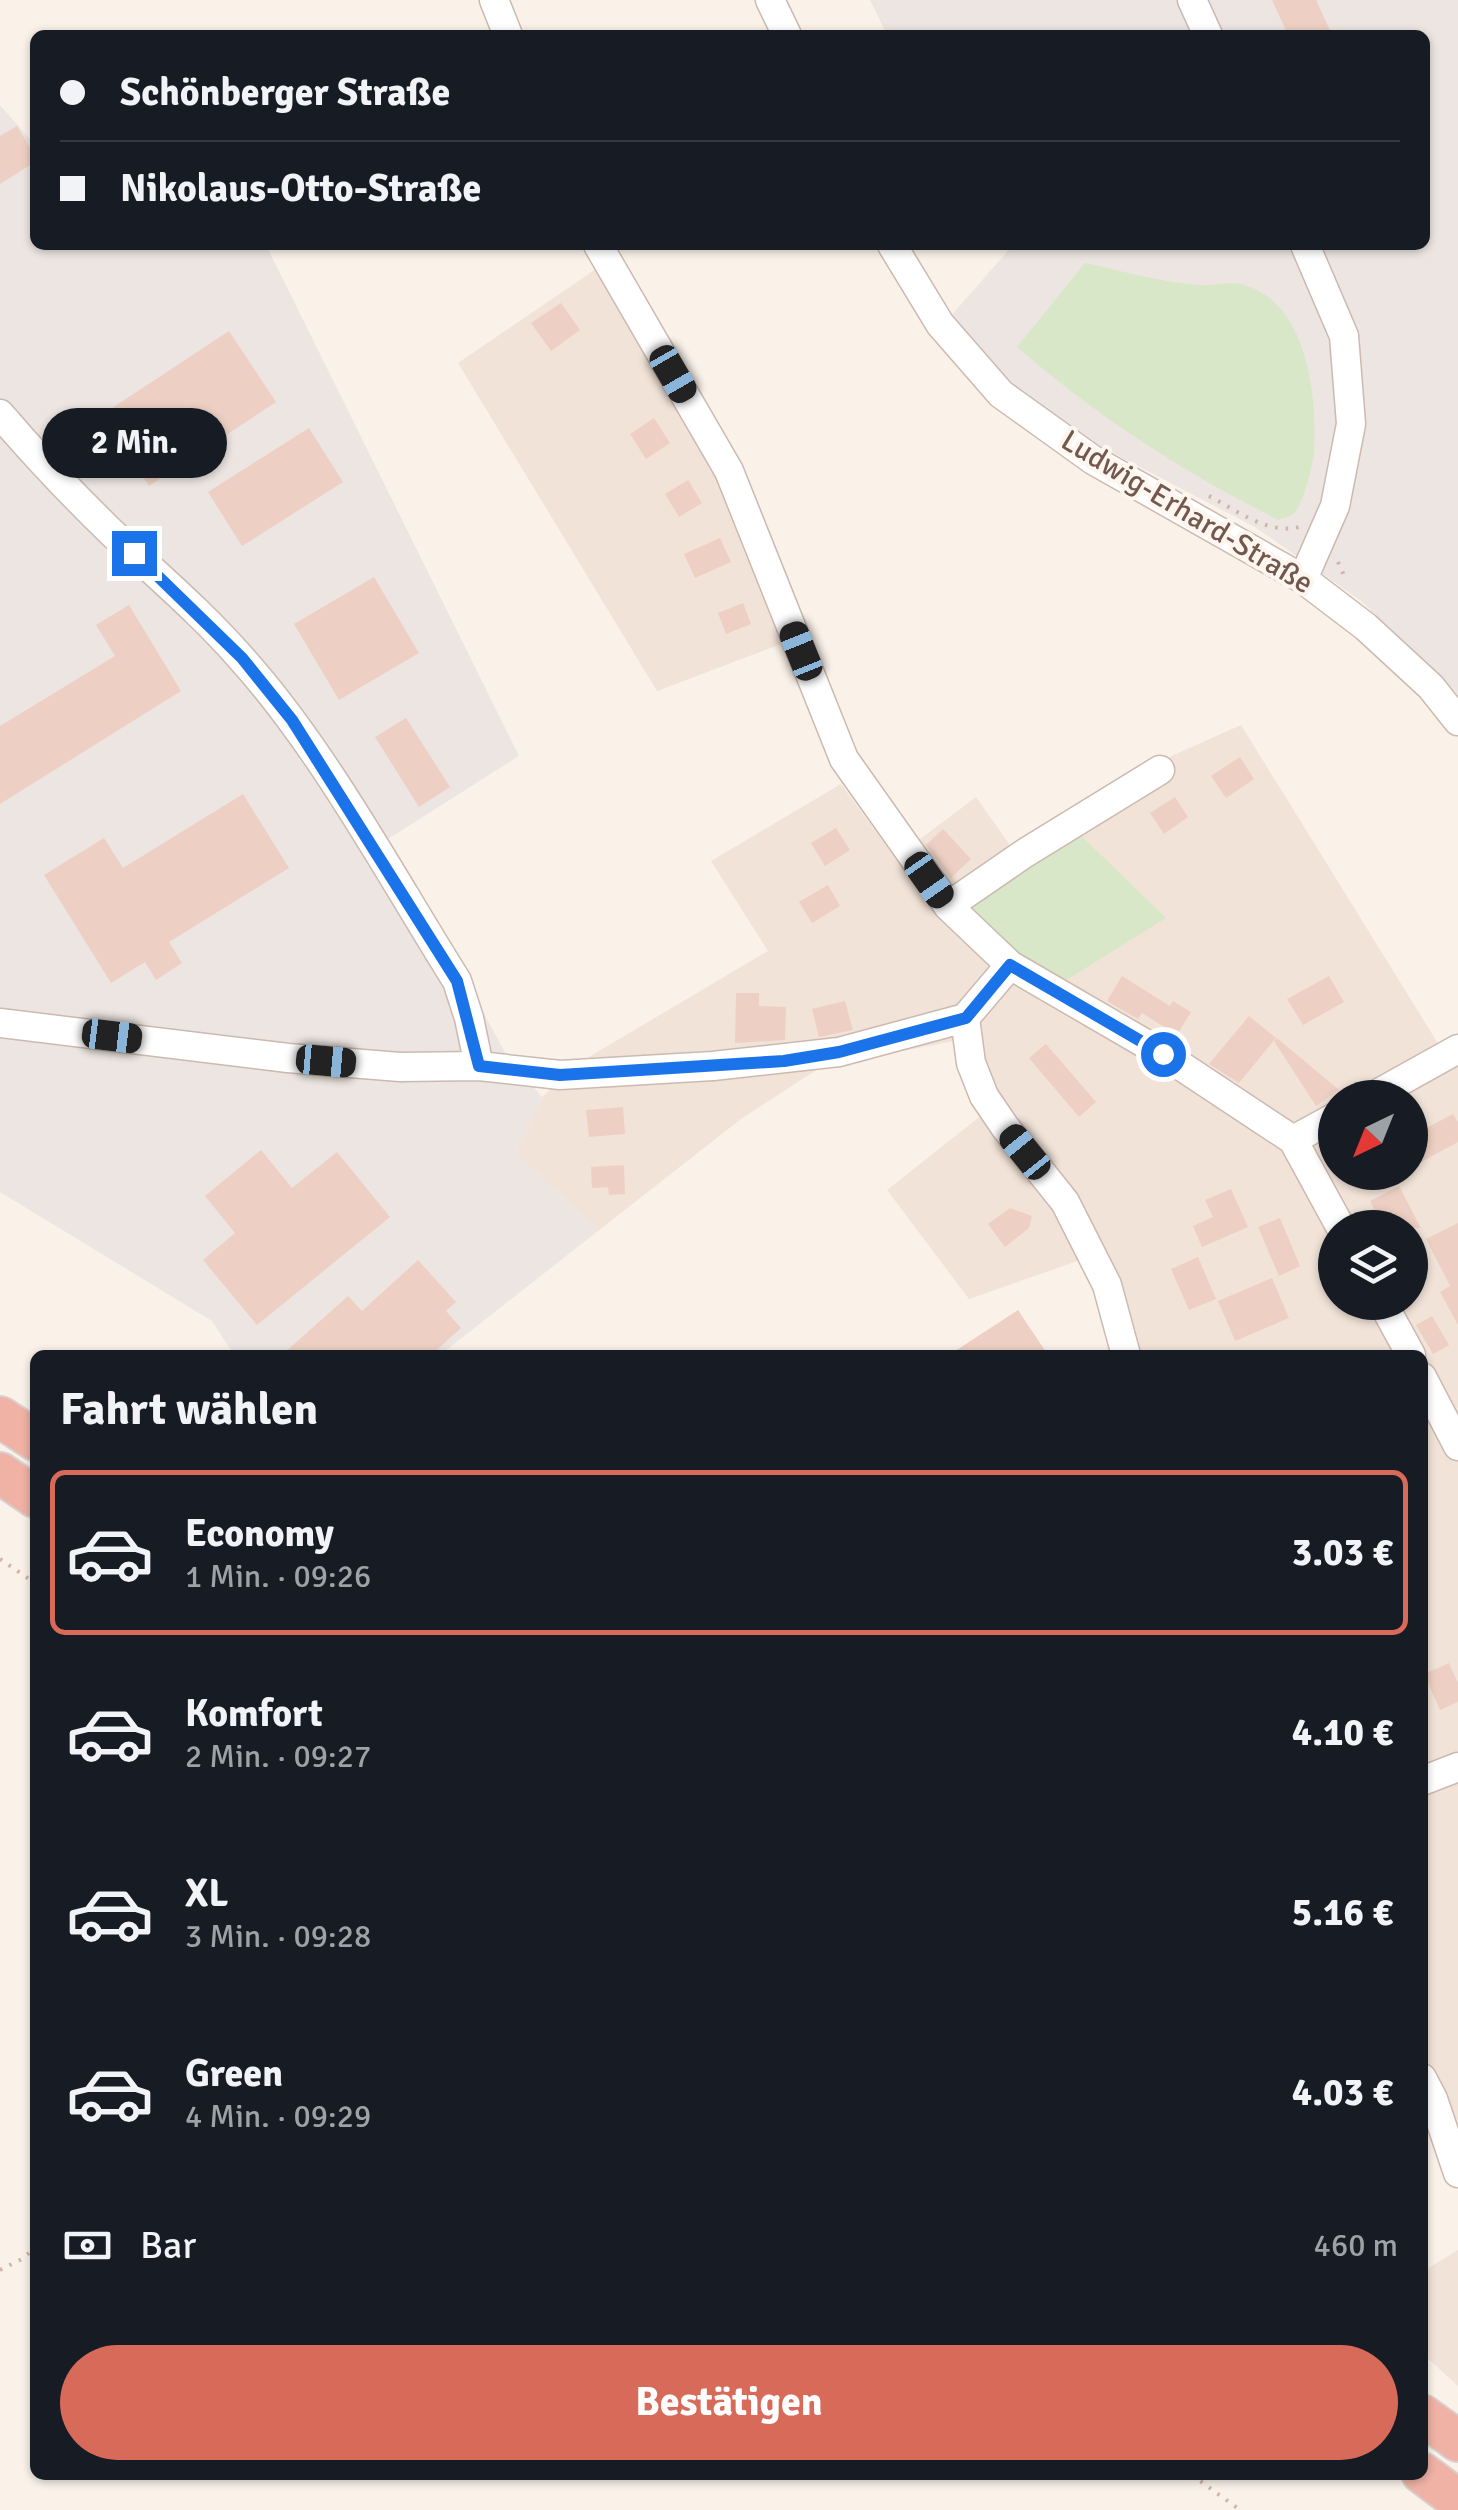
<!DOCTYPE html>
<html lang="de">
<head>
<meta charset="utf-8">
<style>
  :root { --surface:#171b24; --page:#20242c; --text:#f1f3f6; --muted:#9ea1a6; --line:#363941; --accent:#d86a5a }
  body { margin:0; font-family:Signika,sans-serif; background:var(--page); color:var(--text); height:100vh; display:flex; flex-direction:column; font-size:38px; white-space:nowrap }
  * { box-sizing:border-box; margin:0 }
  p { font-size:32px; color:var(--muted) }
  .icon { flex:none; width:55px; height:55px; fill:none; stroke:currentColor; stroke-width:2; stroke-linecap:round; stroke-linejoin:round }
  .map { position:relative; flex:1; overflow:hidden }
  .details { position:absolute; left:30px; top:1350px; width:1398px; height:1130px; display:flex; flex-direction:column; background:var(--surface); border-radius:15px; box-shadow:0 2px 8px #0004 }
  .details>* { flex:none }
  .top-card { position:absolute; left:30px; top:30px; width:1400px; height:220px; border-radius:15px; box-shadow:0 2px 8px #0004; display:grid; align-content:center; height:220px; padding:0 30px; background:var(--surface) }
  .needle { width:65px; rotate:223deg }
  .fabs { position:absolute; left:1318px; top:1080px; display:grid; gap:20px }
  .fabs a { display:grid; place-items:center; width:110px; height:110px; border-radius:50%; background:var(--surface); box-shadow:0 2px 8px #0004; font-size:50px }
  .end { position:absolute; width:45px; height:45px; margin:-22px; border:12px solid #1a73e8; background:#fff; box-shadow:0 0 0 5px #fff }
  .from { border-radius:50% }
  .bubble { position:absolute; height:70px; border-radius:35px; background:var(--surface); box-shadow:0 2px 8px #0004; font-size:32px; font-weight:700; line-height:70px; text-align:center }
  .car { position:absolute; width:30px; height:60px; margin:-30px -15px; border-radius:12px; box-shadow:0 0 8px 2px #0007; background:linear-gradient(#222 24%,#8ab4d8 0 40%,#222 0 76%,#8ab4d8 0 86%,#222 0) }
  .top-card b { display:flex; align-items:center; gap:35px; height:95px; font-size:38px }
  .top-card b+b { border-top:2px solid var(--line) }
  .top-card i { width:25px; height:25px; background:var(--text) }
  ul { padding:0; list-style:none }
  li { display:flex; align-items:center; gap:30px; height:165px; margin:0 20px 15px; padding:0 10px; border:5px solid transparent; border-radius:15px }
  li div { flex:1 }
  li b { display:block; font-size:38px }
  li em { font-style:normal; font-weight:700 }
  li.on { border-color:var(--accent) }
  li>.icon { width:90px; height:90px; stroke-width:1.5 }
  h2 { padding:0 30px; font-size:45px; line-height:120px }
  .pay { display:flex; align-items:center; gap:25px; height:110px; padding:0 30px; font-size:38px }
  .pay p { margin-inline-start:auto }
  .action { display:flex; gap:20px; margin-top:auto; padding:20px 30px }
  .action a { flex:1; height:115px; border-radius:60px; background:var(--accent); color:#fff; font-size:40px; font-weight:700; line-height:115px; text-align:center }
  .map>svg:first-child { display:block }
  .residential { fill:#f1e3d8; fill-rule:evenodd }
  .industrial { fill:#ece5e1 }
  .green { fill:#d7e7c8 }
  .building { fill:#edd0c3 }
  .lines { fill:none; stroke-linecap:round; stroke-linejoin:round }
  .minor-casing { stroke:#ccb9af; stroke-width:31 }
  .highway-casing { stroke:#d8d0ce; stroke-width:44 }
  .path { stroke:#d2b3a6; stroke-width:4; stroke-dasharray:2.5 8; stroke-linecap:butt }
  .minor { stroke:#fff; stroke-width:28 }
  .highway { stroke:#efb2a5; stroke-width:40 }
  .route { stroke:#1a73e8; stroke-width:12 }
  .labels { text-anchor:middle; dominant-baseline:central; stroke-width:8; stroke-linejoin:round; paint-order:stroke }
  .street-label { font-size:30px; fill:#72584f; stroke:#fdf6ef }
</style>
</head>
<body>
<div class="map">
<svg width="1458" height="2510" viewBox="0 0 1458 2510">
  <rect width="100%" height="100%" fill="#faf2e9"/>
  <path class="residential" d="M618,254L805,635L657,691L458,363Z
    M1241,725L1439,1045L1458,1034V2189L1422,2095V1355H1121L1089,1257L969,1299L887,1190L987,1111L954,1041L821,1067L741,1119L598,1231L515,1152L542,1097L582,1061L768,951L711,861L841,784L895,858L976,797L1012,848L1131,774ZM1335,1098H1410V1172H1335ZM1335,1228H1410V1302H1335Z
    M1458,2250V2386L1423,2354L1422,2272Z"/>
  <path class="industrial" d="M870,0H1458V695L1442,676L1361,601L1255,527L1063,427L1018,393L949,318L1013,245H1425V35H887Z
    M0,105L35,145V245H266L519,756L388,839L506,1054L542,1097L515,1152L598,1231L440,1355H234L212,1321L0,1192Z"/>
  <path class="green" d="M1085,263C1122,271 1160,282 1198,285C1213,287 1229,280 1244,285C1307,303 1317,394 1314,449C1314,463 1303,506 1293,514C1291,516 1281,519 1279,520C1184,473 1097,416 1017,347Z
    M1070,825L1166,918L1052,989L948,906Z"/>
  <path class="building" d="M1272,0H1316L1332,35H1288Z
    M17,126L35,156V162L0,184V136Z
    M561,303L580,330L551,351L531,323Z
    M229,331L276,402L149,486L103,414Z
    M654,418L670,443L646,459L630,434Z
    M309,428L343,482L242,546L208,492Z
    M688,480L702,503L679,517L665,494Z
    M720,538L731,562L695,578L684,554Z
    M374,577L419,653L339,700L294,624Z
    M743,603L751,624L726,634L718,613Z
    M129,605L181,691L0,804V726L115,656L96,625Z
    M406,718L450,787L419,807L375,737Z
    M1240,757L1254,779L1226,798L1211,776Z
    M243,794L289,868L169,942L182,963L156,980L145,962L111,983L44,875L104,838L123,868Z
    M1175,797L1188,817L1164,834L1150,813Z
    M836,828L850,850L825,866L811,843Z
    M943,829L971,859L951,878L926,845Z
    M828,885L840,906L812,923L799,902Z
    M1122,976L1170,1006L1173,1001L1191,1012L1177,1035L1142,1013L1138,1019L1107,1001Z
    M1329,976L1344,1002L1303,1025L1287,999Z
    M736,993H759V1006L786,1007L785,1040L735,1043Z
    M845,1001L853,1030L819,1037L812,1009Z
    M1249,1016L1276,1038L1239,1083L1209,1064Z
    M1277,1038L1339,1090L1316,1106L1274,1041Z
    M1046,1044L1096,1102L1079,1117L1029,1058Z
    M623,1107L625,1134L589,1137L586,1110Z
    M1453,1114L1458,1122V1142L1410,1168V1137Z
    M261,1150L292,1188L337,1152L390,1217L257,1325L203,1260L235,1233L205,1196Z
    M624,1165L625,1194L609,1195L608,1187L592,1188L591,1167Z
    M1399,1186L1421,1228H1384L1370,1201Z
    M1231,1189L1248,1227L1202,1247L1193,1226L1213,1217L1205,1200Z
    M1010,1208L1032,1216L1029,1228L1005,1247L988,1224Z
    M1280,1218L1300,1266L1279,1276L1258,1227Z
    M1458,1223V1325L1440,1292L1450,1286L1426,1239Z
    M1198,1257L1216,1299L1189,1310L1171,1269Z
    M418,1260L456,1302L446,1311L461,1328L431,1355H282L348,1296L362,1311Z
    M1272,1278L1289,1318L1235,1341L1218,1301Z
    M1018,1310L1048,1355H949Z
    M1432,1316L1449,1345L1433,1354L1416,1325Z
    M1449,1663L1458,1683V1702L1440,1710L1424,1674Z"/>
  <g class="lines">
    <defs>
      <path id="minor" d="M494,0L508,35
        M770,0L787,35
        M1192,0L1208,35
        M598,245L729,471L844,759L948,906L1010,965L1163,1054L1293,1140L1341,1228
        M892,245L940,324L1001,394L1093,460L1303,579L1366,627L1431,687L1458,721
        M0,414C35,455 71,493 110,531C154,573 201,612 241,658C323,749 391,876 457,981L469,1018L479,1066
        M1303,579L1335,506L1351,424L1344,336L1305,245
        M948,906L1025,853L1160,770
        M965,1018L971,1063L984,1096L1005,1127L1065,1202L1107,1285L1126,1355
        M0,1023L288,1058L400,1067L479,1066L560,1075L713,1066L839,1052L965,1018L1010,965
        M1370,1098L1458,1049
        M1293,1140L1335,1117
        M1382,1302L1411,1355
        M1422,1377L1458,1446
        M1422,1781L1458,1767
        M1422,2078L1433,2099L1458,2173"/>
      <path id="highway" d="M0,1417L35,1440
        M0,1473L35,1497
        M1422,2415L1458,2441
        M1422,2473L1458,2500"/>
    </defs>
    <use href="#minor" class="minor-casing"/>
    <use href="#highway" class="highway-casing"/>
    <path class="path" d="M1209,496C1236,510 1271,537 1302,526
      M1338,562L1346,580
      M0,1559L35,1583
      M0,2270L22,2259L35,2248
      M1192,2475L1240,2510"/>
    <use href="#minor" class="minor"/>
    <use href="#highway" class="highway"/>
  </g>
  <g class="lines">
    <path class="route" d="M134,553L242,658L292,720L457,981L479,1066L560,1075L784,1061L839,1052L966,1018L1010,965L1163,1054"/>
  </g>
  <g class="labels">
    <g class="street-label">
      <text transform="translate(1187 512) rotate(31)">Ludwig-Erhard-Straße</text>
    </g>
  </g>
</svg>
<div class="fabs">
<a><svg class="needle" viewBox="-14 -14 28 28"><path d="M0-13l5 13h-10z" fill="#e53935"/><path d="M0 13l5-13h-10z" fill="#9ea1a6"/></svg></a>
<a><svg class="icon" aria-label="layers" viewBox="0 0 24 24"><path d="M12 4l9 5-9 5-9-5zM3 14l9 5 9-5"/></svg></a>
</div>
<i class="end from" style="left:1163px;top:1054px"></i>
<i class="end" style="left:134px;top:553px"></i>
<div class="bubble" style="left:42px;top:408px;width:185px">2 Min.</div>
<i class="car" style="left:673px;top:374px;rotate:150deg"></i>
<i class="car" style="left:801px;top:651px;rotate:338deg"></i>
<i class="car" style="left:929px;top:880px;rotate:145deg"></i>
<i class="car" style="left:112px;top:1036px;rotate:97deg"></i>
<i class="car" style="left:326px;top:1061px;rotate:95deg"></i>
<i class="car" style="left:1025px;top:1152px;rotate:321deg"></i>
<div class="top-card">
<b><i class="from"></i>Schönberger Straße</b>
<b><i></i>Nikolaus-Otto-Straße</b>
</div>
<section class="details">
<h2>Fahrt wählen</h2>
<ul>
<li class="on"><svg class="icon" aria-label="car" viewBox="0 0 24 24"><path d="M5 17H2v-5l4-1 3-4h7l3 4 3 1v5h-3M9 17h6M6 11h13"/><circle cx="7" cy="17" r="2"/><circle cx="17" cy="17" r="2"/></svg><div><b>Economy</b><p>1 Min. · 09:26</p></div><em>3.03 €</em></li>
<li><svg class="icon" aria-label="car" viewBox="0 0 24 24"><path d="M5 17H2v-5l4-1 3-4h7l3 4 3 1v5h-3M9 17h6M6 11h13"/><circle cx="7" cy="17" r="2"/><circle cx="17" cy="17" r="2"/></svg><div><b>Komfort</b><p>2 Min. · 09:27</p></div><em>4.10 €</em></li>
<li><svg class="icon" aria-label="car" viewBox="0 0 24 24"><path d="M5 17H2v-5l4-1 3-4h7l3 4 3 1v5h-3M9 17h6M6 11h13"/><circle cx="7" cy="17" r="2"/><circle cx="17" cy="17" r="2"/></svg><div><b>XL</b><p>3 Min. · 09:28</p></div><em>5.16 €</em></li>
<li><svg class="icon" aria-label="car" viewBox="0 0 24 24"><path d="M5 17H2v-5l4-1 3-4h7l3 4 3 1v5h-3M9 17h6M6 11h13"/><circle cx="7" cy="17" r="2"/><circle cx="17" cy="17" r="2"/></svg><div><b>Green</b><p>4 Min. · 09:29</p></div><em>4.03 €</em></li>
</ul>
<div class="pay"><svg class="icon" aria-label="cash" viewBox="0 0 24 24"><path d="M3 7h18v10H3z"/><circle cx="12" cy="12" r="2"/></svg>Bar<p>460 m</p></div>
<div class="action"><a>Bestätigen</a></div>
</section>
</div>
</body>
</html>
